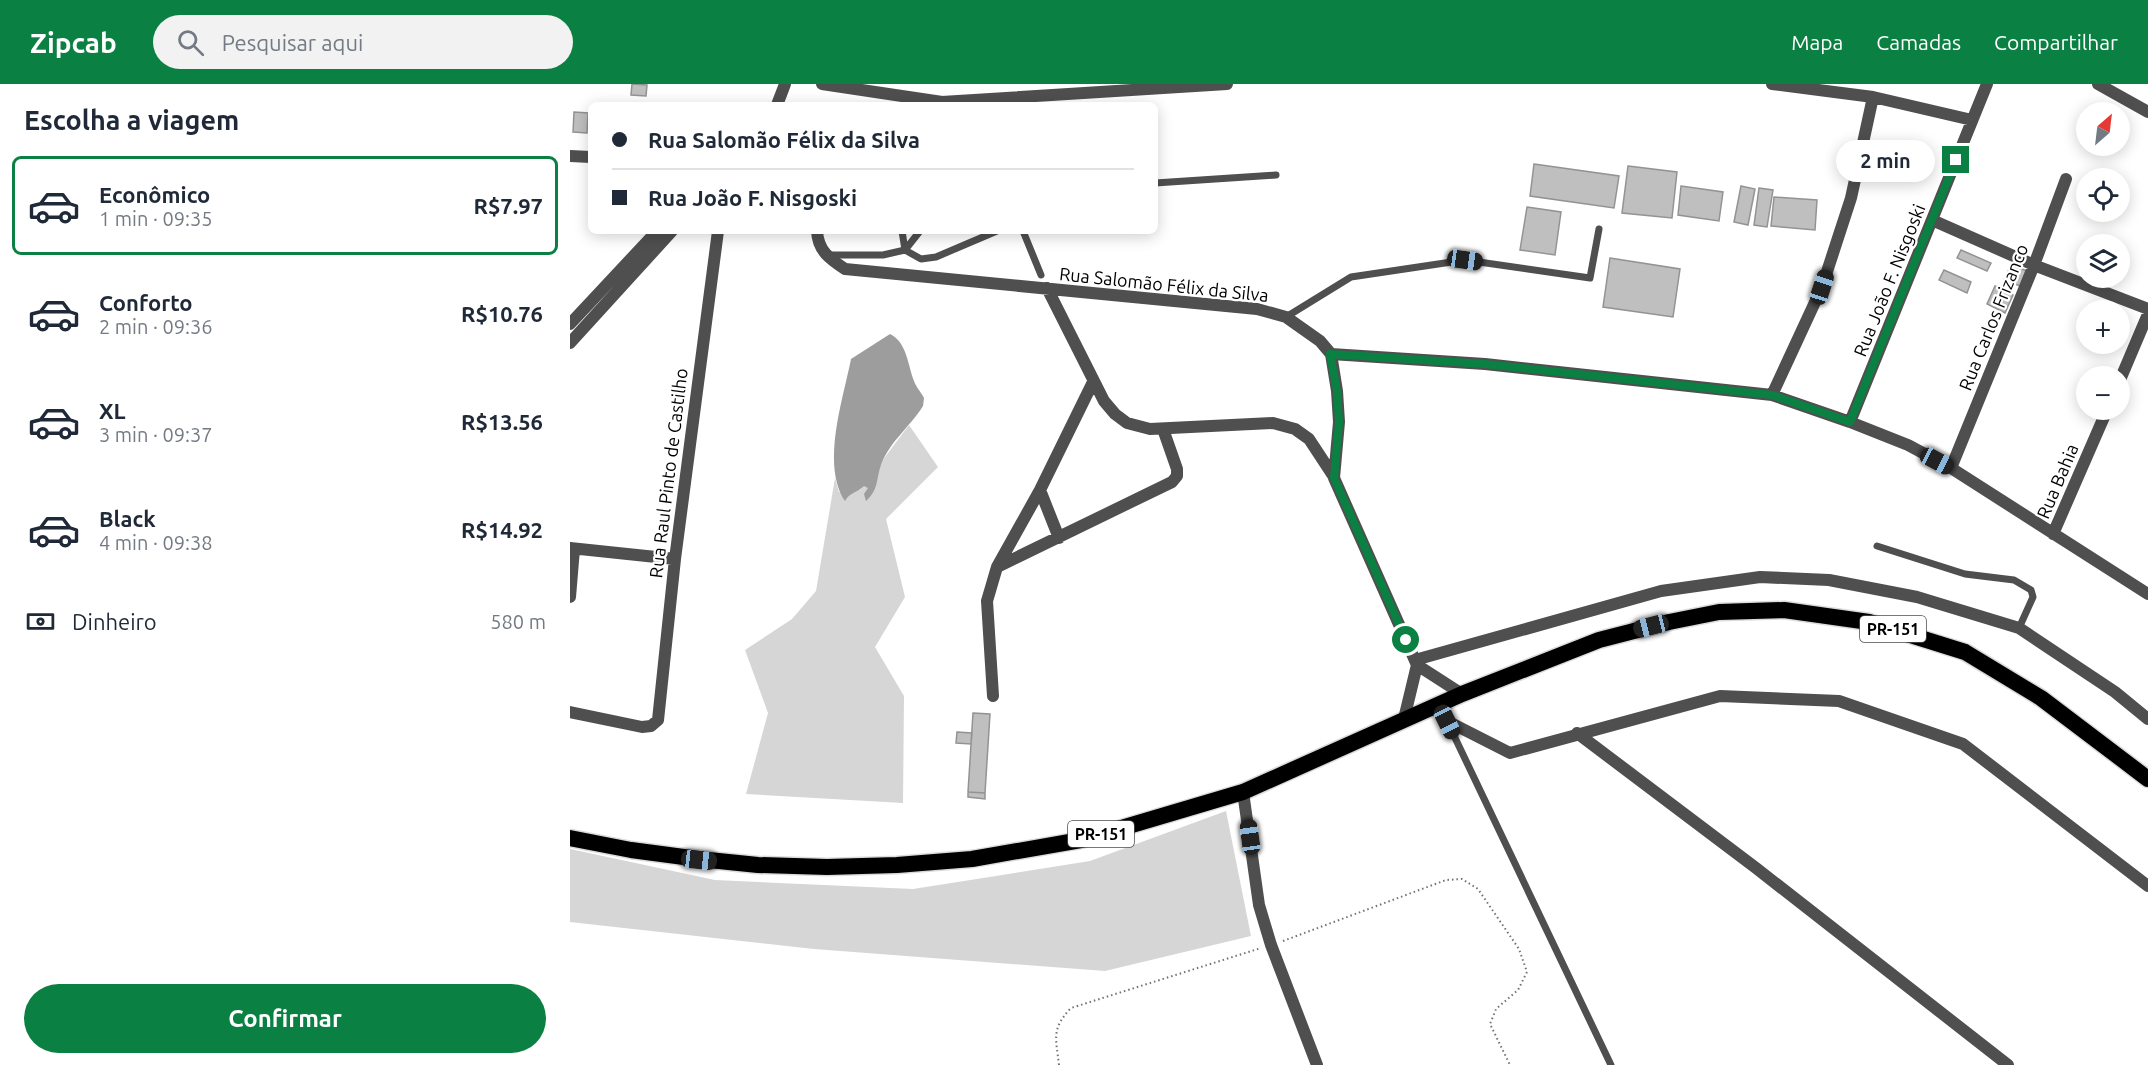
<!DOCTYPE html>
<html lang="pt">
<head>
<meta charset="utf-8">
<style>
  :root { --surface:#fff; --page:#f2f2f3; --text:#1f2937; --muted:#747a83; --line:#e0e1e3; --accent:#0b8043 }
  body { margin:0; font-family:Ubuntu,sans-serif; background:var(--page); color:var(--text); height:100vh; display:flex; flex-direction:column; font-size:22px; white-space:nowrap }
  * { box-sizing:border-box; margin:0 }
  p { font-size:20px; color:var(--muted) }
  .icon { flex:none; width:33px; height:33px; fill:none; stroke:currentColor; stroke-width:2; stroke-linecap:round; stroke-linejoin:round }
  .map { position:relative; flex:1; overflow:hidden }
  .side { display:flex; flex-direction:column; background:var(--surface); width:570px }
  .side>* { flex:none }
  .guide { position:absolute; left:18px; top:18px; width:570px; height:132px; border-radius:9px; box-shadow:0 3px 15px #0003; display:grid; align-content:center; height:132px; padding:0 24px; background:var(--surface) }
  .needle { width:39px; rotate:28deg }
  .controls { position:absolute; left:1506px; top:18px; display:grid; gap:12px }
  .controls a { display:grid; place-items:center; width:54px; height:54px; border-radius:50%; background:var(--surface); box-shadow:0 3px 15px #0003; font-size:30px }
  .end { position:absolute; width:27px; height:27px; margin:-14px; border:8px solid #0b8043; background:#fff; box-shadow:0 0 0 3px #fff }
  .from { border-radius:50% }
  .bubble { position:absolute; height:42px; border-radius:21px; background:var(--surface); box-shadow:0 3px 15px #0003; font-size:20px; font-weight:700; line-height:42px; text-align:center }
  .car { position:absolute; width:18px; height:36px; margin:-18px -9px; border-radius:8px; box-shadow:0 0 4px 2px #0007; background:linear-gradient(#222 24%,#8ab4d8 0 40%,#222 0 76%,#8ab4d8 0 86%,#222 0) }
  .guide b { display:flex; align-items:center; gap:21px; height:57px; font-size:22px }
  .guide b+b { border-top:2px solid var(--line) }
  .guide i { width:15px; height:15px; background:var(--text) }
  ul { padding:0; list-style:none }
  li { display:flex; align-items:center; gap:18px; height:99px; margin:0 12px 9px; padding:0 12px; border:3px solid transparent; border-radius:9px }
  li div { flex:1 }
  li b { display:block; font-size:22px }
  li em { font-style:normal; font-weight:700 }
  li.current { border-color:var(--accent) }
  li>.icon { width:54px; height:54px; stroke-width:1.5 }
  h2 { padding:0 24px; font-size:27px; line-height:72px }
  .pay { display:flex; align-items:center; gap:15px; height:66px; padding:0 24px; font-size:22px }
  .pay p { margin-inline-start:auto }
  .action { display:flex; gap:12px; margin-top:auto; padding:12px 24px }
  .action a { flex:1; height:69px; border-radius:36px; background:var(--accent); color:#fff; font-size:24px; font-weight:700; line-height:69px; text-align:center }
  header { display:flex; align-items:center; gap:36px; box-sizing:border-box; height:84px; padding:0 30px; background:var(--accent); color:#fff }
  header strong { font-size:28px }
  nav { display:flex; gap:33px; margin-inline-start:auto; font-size:21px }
  .search { width:420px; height:54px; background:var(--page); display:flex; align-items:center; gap:15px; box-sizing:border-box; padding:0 21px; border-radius:33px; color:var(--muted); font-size:22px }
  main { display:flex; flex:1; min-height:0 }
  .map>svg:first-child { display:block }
  .green { fill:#d6d6d6 }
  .water { fill:#9d9d9d }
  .building { fill:#bfbfbf; stroke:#939393; stroke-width:1.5 }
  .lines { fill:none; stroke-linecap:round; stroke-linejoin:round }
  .trunk-casing { stroke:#dbdbdb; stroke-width:19 }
  .path { stroke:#717171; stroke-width:2; stroke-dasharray:1.5 3; stroke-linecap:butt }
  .service { stroke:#4f4f4f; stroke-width:7 }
  .minor { stroke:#4f4f4f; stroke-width:12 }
  .trunk { stroke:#000; stroke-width:16 }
  .route { stroke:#0b8043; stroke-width:8 }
  .labels { text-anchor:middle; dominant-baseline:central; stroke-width:4.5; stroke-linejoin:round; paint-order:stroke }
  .shield { fill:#fff; stroke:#4c4c4c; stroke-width:1.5 }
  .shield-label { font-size:16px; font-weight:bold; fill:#000 }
  .street-label { font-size:18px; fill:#000; stroke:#fff }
</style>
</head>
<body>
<header>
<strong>Zipcab</strong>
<div class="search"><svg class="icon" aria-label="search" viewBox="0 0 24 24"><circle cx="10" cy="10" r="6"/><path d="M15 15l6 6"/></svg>Pesquisar aqui</div>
<nav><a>Mapa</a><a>Camadas</a><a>Compartilhar</a></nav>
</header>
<main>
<section class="side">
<h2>Escolha a viagem</h2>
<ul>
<li class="current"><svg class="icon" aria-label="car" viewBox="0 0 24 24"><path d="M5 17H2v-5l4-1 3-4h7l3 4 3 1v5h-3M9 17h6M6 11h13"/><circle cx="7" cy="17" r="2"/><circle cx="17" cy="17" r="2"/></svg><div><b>Econômico</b><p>1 min · 09:35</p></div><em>R$7.97</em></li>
<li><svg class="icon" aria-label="car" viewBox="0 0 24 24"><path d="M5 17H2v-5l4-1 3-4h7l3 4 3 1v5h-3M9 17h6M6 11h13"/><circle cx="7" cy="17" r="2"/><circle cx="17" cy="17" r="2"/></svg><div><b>Conforto</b><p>2 min · 09:36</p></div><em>R$10.76</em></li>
<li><svg class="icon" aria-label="car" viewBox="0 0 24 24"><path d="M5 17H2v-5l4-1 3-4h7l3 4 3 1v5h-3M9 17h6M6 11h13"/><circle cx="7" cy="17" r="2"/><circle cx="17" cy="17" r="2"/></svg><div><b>XL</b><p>3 min · 09:37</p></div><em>R$13.56</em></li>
<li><svg class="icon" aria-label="car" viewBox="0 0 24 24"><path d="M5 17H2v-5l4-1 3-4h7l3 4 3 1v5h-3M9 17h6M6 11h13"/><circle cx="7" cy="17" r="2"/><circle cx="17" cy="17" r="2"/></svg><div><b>Black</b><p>4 min · 09:38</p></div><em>R$14.92</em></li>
</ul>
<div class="pay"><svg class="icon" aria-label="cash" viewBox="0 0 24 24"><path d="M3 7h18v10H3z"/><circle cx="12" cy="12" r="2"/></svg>Dinheiro<p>580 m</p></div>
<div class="action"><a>Confirmar</a></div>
</section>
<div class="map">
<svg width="1578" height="981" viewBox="0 0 1578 981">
  <rect width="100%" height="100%" fill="#fff"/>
  <path class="green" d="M339,341L368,383L316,435L335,513L305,563L334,612L333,719L176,710L198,629L175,566L222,535L246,507L265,394L269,408L279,410L291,405Z
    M656,727L681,852L535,887L244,865L0,838V765L145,796L343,805L520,777Z"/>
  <path class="water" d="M320,250C337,258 338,282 344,297C346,303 351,308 354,314L353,322C340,343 317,360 310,384C306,398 308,406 296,417L294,410L298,404L294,402C287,409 280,408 275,417C251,380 273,316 281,275Z"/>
  <path class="building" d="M62,0L77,1L76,12L61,11Z
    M4,28L18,29L17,49L3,48Z
    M964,80L1049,92L1044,124L960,112Z
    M1058,82L1107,88L1102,134L1052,129Z
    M1111,102L1153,108L1149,137L1108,131Z
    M1171,102L1185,105L1178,141L1164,138Z
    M1189,104L1203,106L1197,143L1184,141Z
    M1204,113L1247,116L1245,146L1201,142Z
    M957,123L991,128L985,171L950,166Z
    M1391,166L1421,179L1417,187L1387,174Z
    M1040,174L1110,185L1103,233L1033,223Z
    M1441,181L1460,188L1453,203L1434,196Z
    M1374,186L1401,198L1397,209L1369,196Z
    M1425,202L1443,211L1435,229L1417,220Z
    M403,629L420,630L415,709L398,708Z
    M387,648L402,649L401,660L386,659Z
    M398,708L415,709V715L398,713Z"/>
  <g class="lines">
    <defs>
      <path id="trunk" d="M0,754L61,766L129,775L188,781L257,783L327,781L402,775L511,756L673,708L892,610L1029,556L1099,538L1149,528L1214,526L1299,538L1395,568L1471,614L1578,695"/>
    </defs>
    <use href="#trunk" class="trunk-casing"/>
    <path class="path" d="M713,857L876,796L892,795L908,805L949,865L957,888L948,906L926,925L920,940L940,981
      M489,981C486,954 481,945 501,924L691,864"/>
    <path class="service" d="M585,99L706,91
      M332,147L335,166L351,175L366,173L427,147
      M453,147L471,191
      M257,171H313L335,166L350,147
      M716,233L781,193L895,176L1020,194L1029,145
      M1307,462L1395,490L1444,496L1461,506L1463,513L1449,544
      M877,637L1041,981"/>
    <path class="minor" d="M252,0L372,18L657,0
      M1202,0L1303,13L1402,36
      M1528,0L1578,28
      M207,21L215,0
      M0,72L21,73
      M1362,136L1464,181L1578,225
      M247,147C248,167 260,175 275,185L687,225L716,233L750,257L761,270L767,307L769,338L764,394L847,581
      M477,204L534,317L545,330L557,339L580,345L703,339L725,345L739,355L764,393
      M0,240L87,147
      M0,259L102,147
      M761,270L915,280L1202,311L1280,338L1338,361L1381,384L1578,510
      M1550,296L1578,230
      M1202,311L1252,203L1281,114L1303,13
      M1280,338L1417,0
      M1381,384L1464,181L1496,95
      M470,406L489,454
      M1483,450L1537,326
      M0,464L105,475
      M427,483L602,398L607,392V385L593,345
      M0,513L4,465
      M845,576L1091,507L1190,493L1259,496L1347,513L1449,544L1545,608L1578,635
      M847,581L892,610
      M423,612L417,517L427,483L470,406L523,298
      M869,620L877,637L940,669L1150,612L1269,617L1393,660L1578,802
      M0,628L72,643L81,642L88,636L105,475L148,147
      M834,635L847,581
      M1007,649L1186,784L1438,981
      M673,708L689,821L701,861L747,981"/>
    <use href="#trunk" class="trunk"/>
  </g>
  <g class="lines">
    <path class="route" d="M836,556L764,394L769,338L767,307L760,270L915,280L1202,311L1280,338L1386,76"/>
  </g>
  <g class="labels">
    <g class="shield">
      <rect x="1290" y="532" width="66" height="26" rx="4.5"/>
      <rect x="498" y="737" width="66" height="26" rx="4.5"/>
    </g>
    <g class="shield-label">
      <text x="1323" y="545">PR-151</text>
      <text x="531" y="750">PR-151</text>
    </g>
    <g class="street-label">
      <text transform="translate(1319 196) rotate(-68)">Rua João F. Nisgoski</text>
      <text transform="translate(594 200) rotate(6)">Rua Salomão Félix da Silva</text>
      <text transform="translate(1423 233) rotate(-68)">Rua Carlos Frizanco</text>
      <text transform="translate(98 389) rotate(-83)">Rua Raul Pinto de Castilho</text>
      <text transform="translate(1487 397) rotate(-67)">Rua Bahia</text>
    </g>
  </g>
</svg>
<div class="controls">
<a><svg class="needle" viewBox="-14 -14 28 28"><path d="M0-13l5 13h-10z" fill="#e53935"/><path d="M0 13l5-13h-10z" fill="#747a83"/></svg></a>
<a><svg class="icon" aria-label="locate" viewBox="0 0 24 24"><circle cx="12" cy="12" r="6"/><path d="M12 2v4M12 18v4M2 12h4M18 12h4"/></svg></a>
<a><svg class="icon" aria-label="layers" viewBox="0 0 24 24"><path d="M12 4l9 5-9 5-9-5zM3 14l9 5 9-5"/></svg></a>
<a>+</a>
<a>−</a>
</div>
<i class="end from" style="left:836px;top:556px"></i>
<i class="end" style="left:1386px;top:76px"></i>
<div class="bubble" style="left:1266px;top:56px;width:99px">2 min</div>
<i class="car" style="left:895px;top:176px;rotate:98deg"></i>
<i class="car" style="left:1252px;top:203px;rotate:18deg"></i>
<i class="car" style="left:1367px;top:377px;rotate:118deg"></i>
<i class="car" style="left:1081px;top:542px;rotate:256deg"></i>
<i class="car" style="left:877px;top:638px;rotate:154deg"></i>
<i class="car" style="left:680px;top:753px;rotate:352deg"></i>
<i class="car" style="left:129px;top:776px;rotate:96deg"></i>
<div class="guide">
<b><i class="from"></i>Rua Salomão Félix da Silva</b>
<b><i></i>Rua João F. Nisgoski</b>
</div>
</div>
</main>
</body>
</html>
